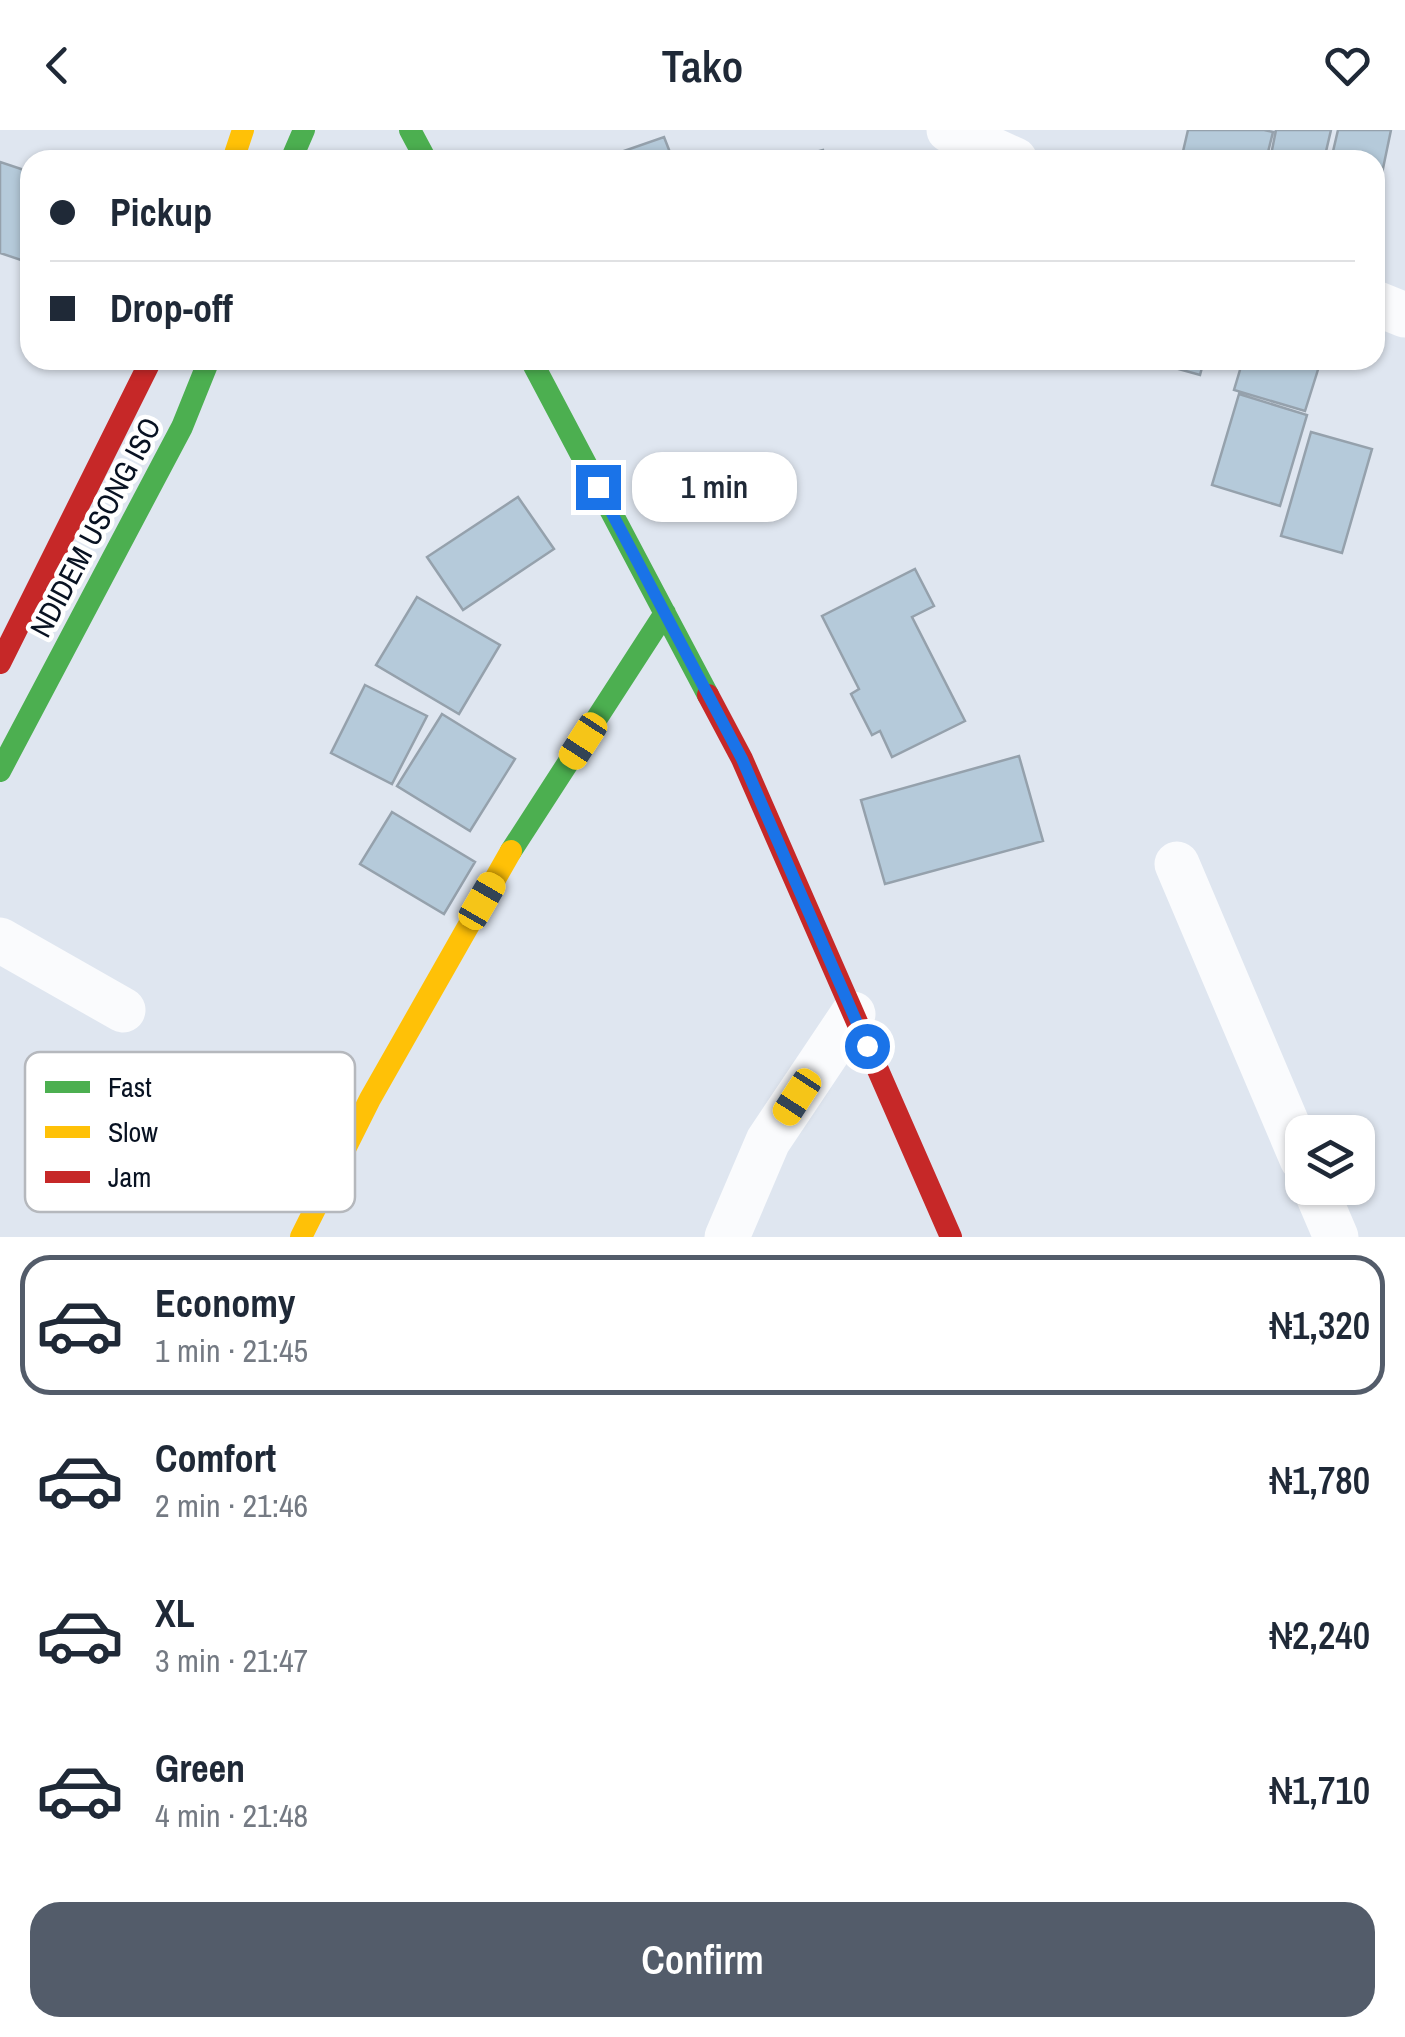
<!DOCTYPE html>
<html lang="en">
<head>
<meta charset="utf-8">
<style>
  :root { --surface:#fff; --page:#f2f2f3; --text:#1f2937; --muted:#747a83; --line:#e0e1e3; --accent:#535c6a }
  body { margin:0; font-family:"Archivo Narrow",sans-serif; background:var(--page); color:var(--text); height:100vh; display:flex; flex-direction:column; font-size:38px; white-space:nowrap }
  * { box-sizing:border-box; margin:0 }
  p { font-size:32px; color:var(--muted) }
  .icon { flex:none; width:55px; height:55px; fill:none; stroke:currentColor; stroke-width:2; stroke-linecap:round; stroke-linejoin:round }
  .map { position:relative; height:1107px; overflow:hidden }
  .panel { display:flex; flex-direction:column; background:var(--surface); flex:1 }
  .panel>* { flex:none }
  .hud { position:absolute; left:20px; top:20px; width:1365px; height:220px; border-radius:30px; box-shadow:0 2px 8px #0004; display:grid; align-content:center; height:220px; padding:0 30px; background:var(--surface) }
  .tools { position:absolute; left:1285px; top:985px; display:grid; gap:20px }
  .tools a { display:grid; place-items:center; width:90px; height:90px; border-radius:20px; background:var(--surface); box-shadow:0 2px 8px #0004; font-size:50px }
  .end { position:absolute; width:45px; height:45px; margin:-22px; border:12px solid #1a73e8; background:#fff; box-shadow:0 0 0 5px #fff }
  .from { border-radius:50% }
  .bubble { position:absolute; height:70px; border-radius:30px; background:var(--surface); box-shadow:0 2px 8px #0004; font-size:32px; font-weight:600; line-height:70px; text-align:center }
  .car { position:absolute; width:30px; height:60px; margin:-30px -15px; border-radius:12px; box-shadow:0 0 8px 2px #0007; background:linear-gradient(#f5c518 24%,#345 0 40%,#f5c518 0 76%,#345 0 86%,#f5c518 0) }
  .hud b { display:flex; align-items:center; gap:35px; height:95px; font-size:38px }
  .hud b+b { border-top:2px solid var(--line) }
  .hud i { width:25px; height:25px; background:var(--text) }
  ul { padding:18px 0 0; list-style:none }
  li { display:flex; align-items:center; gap:30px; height:140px; margin:0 20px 15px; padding:0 10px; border:5px solid transparent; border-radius:30px }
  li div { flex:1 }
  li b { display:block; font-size:38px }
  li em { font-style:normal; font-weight:600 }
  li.current { border-color:var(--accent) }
  li>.icon { width:90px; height:90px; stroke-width:1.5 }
  .cta { display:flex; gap:20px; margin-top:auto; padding:20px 30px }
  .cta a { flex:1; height:115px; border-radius:30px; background:var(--accent); color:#fff; font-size:40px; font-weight:600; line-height:115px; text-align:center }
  header { display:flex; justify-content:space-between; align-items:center; height:130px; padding:0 30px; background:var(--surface); font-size:45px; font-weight:600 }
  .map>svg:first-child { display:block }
  .building { fill:#b5cada; stroke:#95a1ac; stroke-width:2.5 }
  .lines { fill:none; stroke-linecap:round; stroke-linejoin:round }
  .street { stroke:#fafbfd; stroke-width:45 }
  .fast { stroke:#4caf50; stroke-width:22 }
  .slow { stroke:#ffc107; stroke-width:22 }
  .jam { stroke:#c62828; stroke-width:22 }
  .route { stroke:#1a73e8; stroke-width:12 }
  .labels { text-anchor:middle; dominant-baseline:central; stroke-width:9; stroke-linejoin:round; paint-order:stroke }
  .street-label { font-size:30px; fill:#081222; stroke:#fff }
  .key { fill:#fff; stroke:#b5b8bd; stroke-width:2.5 }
  .key-label { font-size:28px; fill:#081222 }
</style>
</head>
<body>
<header><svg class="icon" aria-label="back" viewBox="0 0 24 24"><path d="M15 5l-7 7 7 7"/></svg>Tako<svg class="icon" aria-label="heart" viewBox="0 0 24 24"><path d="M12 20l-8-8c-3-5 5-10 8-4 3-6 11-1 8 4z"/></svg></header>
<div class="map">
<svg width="1405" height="1107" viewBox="0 0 1405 1107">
  <rect width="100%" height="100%" fill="#dfe6f0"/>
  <path class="building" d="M1188,0H1264L1273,2L1266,30H1181Z
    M1276,0H1331L1324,30H1270Z
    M1338,0H1391L1375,77V30H1331Z
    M664,7L673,30H598Z
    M823,20L826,30H786Z
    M0,32L30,42V133L0,123Z
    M1146,230H1204L1200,245Z
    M1243,230H1321L1305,281L1234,260Z
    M1239,264L1307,285L1280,376L1212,355Z
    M1311,302L1372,319L1342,423L1281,406Z
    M518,367L554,419L463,480L427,427Z
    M915,439L934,476L912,487L965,591L892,627L880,601L872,605L851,564L859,559L822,486Z
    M417,467L500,515L459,584L376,535Z
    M365,555L427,586L392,654L331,623Z
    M442,584L515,629L470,701L397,656Z
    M1019,626L1043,711L885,754L861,670Z
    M392,682L475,732L444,784L360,734Z"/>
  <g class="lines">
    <path class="street" d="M949,0L1015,30
      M1375,173L1405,185
      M1177,734L1302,1029
      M0,810L123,880
      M1315,1058L1336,1107
      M727,1107L768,1011L853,884"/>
    <path class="fast" d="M410,0L426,30
      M291,30L304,0
      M531,230L708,565
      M0,641L182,297L209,230
      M511,721L665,483"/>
    <path class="slow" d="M233,30L243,0
      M301,1107L370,969L511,721"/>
    <path class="jam" d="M0,533L151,230
      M708,565L742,629L951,1107"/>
  </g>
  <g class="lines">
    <path class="route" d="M598,357L742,629L867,916"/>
  </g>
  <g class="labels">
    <g class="street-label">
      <text transform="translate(95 397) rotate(-62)">NDIDEM USONG ISO</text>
    </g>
  </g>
  <rect x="25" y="922" width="330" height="160" rx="15" class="key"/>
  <rect x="45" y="951" width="45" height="12" fill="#4caf50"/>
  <rect x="45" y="996" width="45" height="12" fill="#ffc107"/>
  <rect x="45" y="1041" width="45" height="12" fill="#c62828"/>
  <g class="key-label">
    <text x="108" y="967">Fast</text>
    <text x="108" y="1012">Slow</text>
    <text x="108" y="1057">Jam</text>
  </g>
</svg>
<div class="tools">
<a><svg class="icon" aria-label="layers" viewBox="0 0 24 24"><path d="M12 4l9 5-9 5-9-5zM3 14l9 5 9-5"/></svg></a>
</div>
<i class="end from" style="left:867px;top:916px"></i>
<i class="end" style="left:598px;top:357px"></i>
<div class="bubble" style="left:632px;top:322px;width:165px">1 min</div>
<i class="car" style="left:583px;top:611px;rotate:213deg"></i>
<i class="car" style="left:482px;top:771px;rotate:30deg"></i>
<i class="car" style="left:797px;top:967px;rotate:213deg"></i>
<div class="hud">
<b><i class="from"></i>Pickup</b>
<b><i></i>Drop-off</b>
</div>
</div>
<section class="panel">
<ul>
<li class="current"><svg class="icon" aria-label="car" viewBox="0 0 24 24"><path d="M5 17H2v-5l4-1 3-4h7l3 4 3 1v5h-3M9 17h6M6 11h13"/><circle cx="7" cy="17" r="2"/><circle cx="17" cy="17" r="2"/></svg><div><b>Economy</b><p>1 min · 21:45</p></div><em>₦1,320</em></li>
<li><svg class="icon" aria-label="car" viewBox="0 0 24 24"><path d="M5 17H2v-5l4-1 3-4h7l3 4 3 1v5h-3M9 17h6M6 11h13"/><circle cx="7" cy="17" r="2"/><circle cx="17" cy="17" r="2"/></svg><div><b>Comfort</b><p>2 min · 21:46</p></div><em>₦1,780</em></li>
<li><svg class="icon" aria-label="car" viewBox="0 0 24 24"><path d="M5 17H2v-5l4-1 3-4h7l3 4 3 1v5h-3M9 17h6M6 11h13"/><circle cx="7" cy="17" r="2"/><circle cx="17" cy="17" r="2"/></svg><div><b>XL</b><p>3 min · 21:47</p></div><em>₦2,240</em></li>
<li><svg class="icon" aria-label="car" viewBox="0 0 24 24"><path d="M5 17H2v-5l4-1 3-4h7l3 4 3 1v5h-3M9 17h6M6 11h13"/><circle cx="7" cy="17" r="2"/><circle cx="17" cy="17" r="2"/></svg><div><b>Green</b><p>4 min · 21:48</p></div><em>₦1,710</em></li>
</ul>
<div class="cta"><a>Confirm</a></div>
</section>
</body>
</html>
